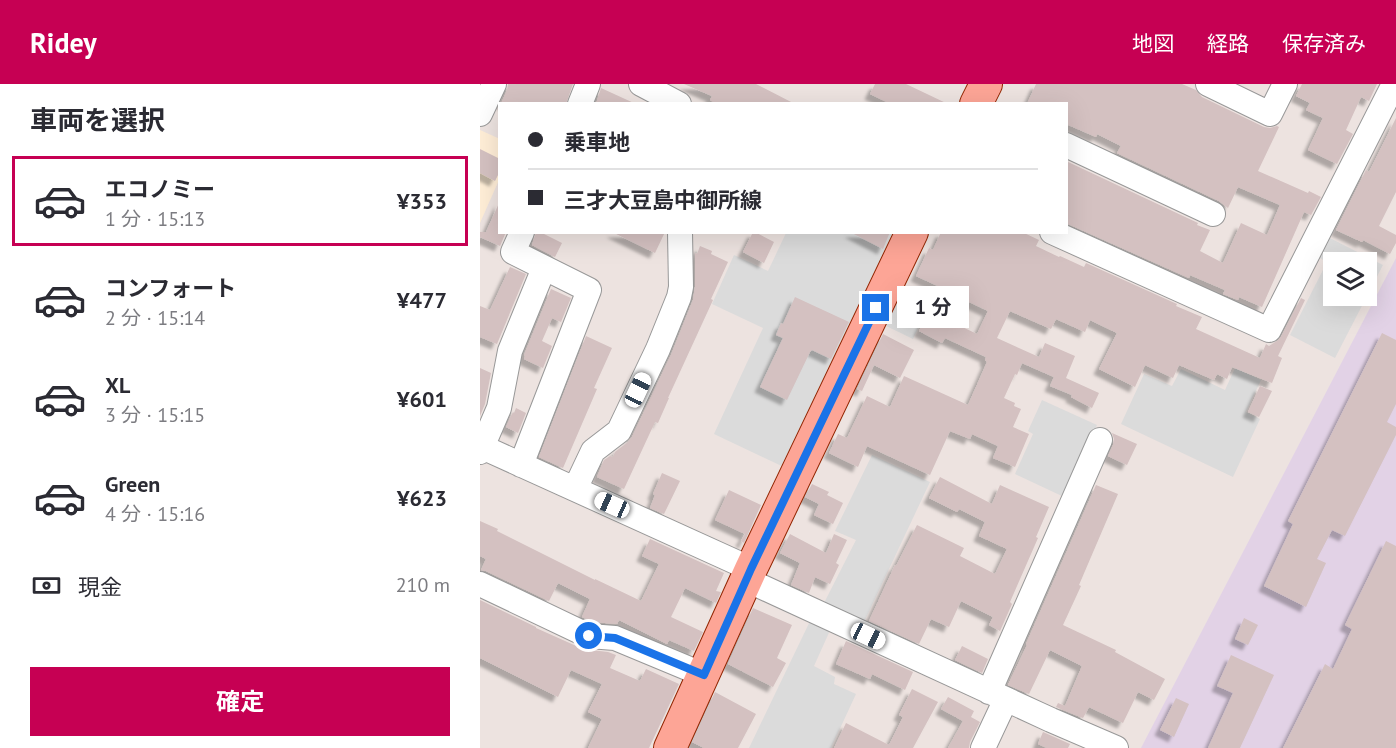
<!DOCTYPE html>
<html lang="ja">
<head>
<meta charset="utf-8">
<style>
  :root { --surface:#fff; --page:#f2f2f3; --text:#2b2b33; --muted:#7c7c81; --line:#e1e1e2; --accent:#c60053 }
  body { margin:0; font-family:"PT Sans","Noto Sans JP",sans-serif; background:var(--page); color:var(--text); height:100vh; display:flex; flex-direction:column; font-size:22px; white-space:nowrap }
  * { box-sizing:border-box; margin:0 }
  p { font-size:20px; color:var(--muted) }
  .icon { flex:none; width:33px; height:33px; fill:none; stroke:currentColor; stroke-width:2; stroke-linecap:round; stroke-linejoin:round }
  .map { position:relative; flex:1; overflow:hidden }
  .drawer { display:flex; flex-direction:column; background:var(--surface); width:480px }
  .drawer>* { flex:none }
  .hud { position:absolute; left:18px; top:18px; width:570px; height:132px; border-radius:0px; box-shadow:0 6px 24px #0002; display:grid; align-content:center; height:132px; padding:0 30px; background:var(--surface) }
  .tools { position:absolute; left:843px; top:168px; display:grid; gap:12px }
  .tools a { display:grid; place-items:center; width:54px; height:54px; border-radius:0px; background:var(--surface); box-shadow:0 6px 24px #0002; font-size:30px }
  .end { position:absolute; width:27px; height:27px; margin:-14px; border:8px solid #1a73e8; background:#fff; box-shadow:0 0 0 3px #fff }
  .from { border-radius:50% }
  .bubble { position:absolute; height:42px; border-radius:0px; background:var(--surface); box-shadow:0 6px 24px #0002; font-size:20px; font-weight:700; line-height:42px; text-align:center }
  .car { position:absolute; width:18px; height:36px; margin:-18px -9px; border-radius:8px; box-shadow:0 0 4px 2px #0007; background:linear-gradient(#fff 24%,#345 0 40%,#fff 0 76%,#345 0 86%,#fff 0) }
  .hud b { display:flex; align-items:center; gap:21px; height:57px; font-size:22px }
  .hud b+b { border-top:2px solid var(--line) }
  .hud i { width:15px; height:15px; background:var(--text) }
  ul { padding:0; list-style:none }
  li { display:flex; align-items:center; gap:18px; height:90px; margin:0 12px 9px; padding:0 18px; border:3px solid transparent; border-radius:0px }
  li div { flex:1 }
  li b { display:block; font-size:22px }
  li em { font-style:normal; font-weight:700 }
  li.current { border-color:var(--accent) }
  li>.icon { width:54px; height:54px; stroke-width:1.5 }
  h2 { padding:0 30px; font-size:27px; line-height:72px }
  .pay { display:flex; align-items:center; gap:15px; height:66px; padding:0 30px; font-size:22px }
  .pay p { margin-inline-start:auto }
  .cta { display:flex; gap:12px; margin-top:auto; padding:12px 30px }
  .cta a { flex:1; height:69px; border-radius:0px; background:var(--accent); color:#fff; font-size:24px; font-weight:700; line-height:69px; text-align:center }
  header { display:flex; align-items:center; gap:36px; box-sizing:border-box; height:84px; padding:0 30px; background:var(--accent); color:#fff }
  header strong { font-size:28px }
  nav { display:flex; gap:33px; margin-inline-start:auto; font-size:21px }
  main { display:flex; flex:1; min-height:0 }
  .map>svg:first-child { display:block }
  .industrial { fill:#e2d2e6 }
  .education { fill:#ffeed7 }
  .parking { fill:#dbdbdb; fill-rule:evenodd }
  .building { fill:#d4c1c1; fill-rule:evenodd; filter:url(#shadow) }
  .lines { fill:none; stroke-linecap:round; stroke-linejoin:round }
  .minor-casing { stroke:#989898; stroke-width:26 }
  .major-casing { stroke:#922500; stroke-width:34 }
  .minor { stroke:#fff; stroke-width:24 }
  .major { stroke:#fda596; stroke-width:32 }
  .route { stroke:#1a73e8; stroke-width:8 }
</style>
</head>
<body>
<header>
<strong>Ridey</strong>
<nav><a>地図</a><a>経路</a><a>保存済み</a></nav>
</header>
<main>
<section class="drawer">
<h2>車両を選択</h2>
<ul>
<li class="current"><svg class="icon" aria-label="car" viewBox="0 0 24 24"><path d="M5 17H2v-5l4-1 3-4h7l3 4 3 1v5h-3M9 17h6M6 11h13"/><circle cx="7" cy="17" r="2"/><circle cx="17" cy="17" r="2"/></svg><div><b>エコノミー</b><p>1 分 · 15:13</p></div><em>¥353</em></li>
<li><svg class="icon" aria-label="car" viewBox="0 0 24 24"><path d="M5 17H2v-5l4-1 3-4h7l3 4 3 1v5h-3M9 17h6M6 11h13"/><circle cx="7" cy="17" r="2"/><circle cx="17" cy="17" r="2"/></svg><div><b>コンフォート</b><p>2 分 · 15:14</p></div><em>¥477</em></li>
<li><svg class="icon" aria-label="car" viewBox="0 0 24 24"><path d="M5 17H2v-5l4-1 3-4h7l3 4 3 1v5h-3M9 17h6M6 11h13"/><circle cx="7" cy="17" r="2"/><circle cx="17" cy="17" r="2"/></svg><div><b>XL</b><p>3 分 · 15:15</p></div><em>¥601</em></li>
<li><svg class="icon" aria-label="car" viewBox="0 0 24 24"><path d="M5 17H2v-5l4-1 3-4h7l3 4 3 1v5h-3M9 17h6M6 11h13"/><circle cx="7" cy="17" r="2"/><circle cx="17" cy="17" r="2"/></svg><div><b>Green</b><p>4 分 · 15:16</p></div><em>¥623</em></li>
</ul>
<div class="pay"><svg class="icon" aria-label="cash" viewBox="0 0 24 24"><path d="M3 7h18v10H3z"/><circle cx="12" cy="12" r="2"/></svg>現金<p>210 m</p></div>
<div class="cta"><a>確定</a></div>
</section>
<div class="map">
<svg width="916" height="664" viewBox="0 0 916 664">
  <defs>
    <filter id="shadow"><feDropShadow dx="-5.5" dy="5.5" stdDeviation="1.5" flood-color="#0004"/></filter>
  </defs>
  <rect width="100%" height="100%" fill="#ede3e0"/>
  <path class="industrial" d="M916,174V664H661Z"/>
  <path class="education" d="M0,46L20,55L19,96L0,139Z"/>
  <path class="parking" d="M306,149H419L308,385L234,350L283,244L232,220L254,171L288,187Z
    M844,151L903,181L855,274L810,251L847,178L834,171ZM854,178H886V212H854Z
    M415,208L448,224L433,255L400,239Z
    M755,284L781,296L766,328L780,335L753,393L641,340L664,290L692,302L701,285L745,306Z
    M562,316L617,341L584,413L535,390L553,350L548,347Z
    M392,371L450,398L384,538L343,521L376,456L355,447Z
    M332,533L352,542L334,582L355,593L354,600L376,610L351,664H269Z"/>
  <path class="building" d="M28,0H93L86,20H21L27,6Z
    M204,0H276L315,20H237L230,16L232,12Z
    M395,0H426L468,20H411L390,10Z
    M556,0H702L716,6L722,13L784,43L790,44L797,42L799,43L778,87L828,109L829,107L841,113L831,131L824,128L782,223L759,213L758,216L743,210L745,206L710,191L709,194L586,139V77L718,139L717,141L730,146L720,167L743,179L761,139L787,151L800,121L758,103L748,124L739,117L637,69L641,62L617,50L616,53L586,40V20H547Z
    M822,0H897L889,17L881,13L866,46L873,50L857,80L828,66L843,34L826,26L830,19L816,12Z
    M121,4L156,20H116Z
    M916,34V108L899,142L916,151V159L910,170L883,156L882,158L856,146L886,86L889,88Z
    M0,65L20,75V87L15,97L0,89Z
    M20,117V148H26L20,162L0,153V148H6Z
    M56,148H60L82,159L75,173L52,161Z
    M132,148H185L175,169Z
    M273,148H275L294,158L284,179L263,168Z
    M370,148H410L403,165Z
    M461,148H542L559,156L556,162L579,173L580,172L604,183L606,179L697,220L696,222L722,233L716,245L780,274L786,260L789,262L797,257L801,253L821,214L825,216L798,272L802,274L792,299L752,283L747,295L737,290L734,296L699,281L693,294L665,281L655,303L619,285L637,249L610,236L605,248L576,235L571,245L530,227L517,254L559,273L565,259L595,272L586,294L619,309L612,324L591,313L592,311L570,302L574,293L542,279L537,291L535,290L524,314L535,319L534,322L541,325L533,343L549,350L535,383L513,374L518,362L492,350L490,355L470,347L450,391L387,362L378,383L349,369L358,350L367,354L387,312L410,323L424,292L488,321L507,278L505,276L506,273L465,254L462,259L439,247L460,203L436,192L449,164L453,166ZM483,215L508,227L497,250L472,238Z
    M220,162L232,167L231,170L248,178L231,215L233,216L188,314H189L178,339L175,338L144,405L117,393L124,376L130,372L133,373L135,368L148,358L152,353L191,271L213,216L215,203V169L217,170Z
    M30,183L46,190L17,260L0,253V222L10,226Z
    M71,205L91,214L81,238L72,234L62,257L72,262L63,284L44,275L45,272L44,271Z
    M315,213L369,238L351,275L332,266L330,268L307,316L280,303L303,254L296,251L301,239L303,240Z
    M902,249L916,256V320L907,338L916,343V351L865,452L852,446L837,475L846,479L826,523L784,502L813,440L808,437Z
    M403,250L434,266L420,294L394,281L382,307L377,305Z
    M106,252L132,264L114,304L117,305L83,384L59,373Z
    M0,284L11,289L5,320L0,332Z
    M780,302L792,307L779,333L768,328Z
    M36,324L46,329L38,349L26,343L33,328L34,329Z
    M632,349L657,360L647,381L628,372L633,361L634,355Z
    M182,389L200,397L184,430L170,424L175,411L173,410Z
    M460,393L512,420L520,401L569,423L556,453L558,454L530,518L532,520L520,547L509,541L513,533L481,517L469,543L451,535L439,560L389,537L415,481L416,482L437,441L484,464L480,472L515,490L527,465L499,452L505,438L479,425L477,428L449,414Z
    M332,400L349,408L347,411L363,419L353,440L334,431L339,420L325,413Z
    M616,401L638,410L599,501L601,502L583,541L636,566L635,568L685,595L674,616L658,608L643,639L609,623L603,634L576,623L578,619L585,622L602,582L570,566L549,610L528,601L547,561L546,560Z
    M249,406L281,421L264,459L261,457L265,450L235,436Z
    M0,437L18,445L17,447L115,496V495L161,517L179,480L162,472L170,455L244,489L236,507L241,508L236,519L205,504L191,533L223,548L214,567L189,556L187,560L139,536L137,540L113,538L102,533L110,515L78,499L69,517L6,487L1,486L6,475L0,472Z
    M310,450L346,469L354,450L367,456L356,479L359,481L350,500L335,493L329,509L311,501L320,479L300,469Z
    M906,457L916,462V664H803L845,580L853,585L872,545L865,541Z
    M0,516L56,543V544L103,565L128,568L136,571L130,584L160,597L166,585L199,600L169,664H108L122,635L108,628L122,600L91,586L78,613L0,574Z
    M273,524L312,541L297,574L306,579L293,603L248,580Z
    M764,534L778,541L768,561L755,555Z
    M366,557L433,588L425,606L392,590L390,595L356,580Z
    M482,562L508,575L502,589L475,576Z
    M751,571L794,591L760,664H728L753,609L737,602Z
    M432,605L458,618L433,664H354L366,639L409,661L423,633L419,631Z
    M235,608L276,630L258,664H224L212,658Z
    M468,613L494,627L491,633L500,638L490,658L489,664H468L483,637L461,625Z
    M696,614L709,620L694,653L680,646Z
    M563,648L590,660L588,664H567L558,660Z"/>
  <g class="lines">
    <defs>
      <path id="minor" d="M161,0L199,20
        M728,0L790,30L805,0
        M100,20L108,0
        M0,30L14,0
        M586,61L733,130
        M572,148L789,246L914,0
        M0,362L271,485
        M0,368L19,324L30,267L64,184
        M41,381L109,206L33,168L42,148
        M95,405L113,367L139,347L178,265L199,213L201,203L200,148
        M267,496L571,636L636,664
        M0,500L109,552L135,554L224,591
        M509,608L620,356
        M503,664L526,615"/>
      <path id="major" d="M496,20L506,0
        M190,664L271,485L432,148"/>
    </defs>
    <use href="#minor" class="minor-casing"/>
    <use href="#major" class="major-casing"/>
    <use href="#minor" class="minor"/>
    <use href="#major" class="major"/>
  </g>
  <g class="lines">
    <path class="route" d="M109,552L135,554L224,591L271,485L396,224"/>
  </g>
</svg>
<div class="tools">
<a><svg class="icon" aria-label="layers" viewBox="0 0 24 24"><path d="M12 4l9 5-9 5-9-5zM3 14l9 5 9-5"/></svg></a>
</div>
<i class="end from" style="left:109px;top:552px"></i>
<i class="end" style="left:396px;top:224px"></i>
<div class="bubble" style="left:417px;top:202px;width:72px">1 分</div>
<i class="car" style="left:158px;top:306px;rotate:25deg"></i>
<i class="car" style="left:132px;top:421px;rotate:294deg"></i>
<i class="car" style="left:388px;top:552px;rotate:115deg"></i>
<div class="hud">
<b><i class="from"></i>乗車地</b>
<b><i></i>三才大豆島中御所線</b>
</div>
</div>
</main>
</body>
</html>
